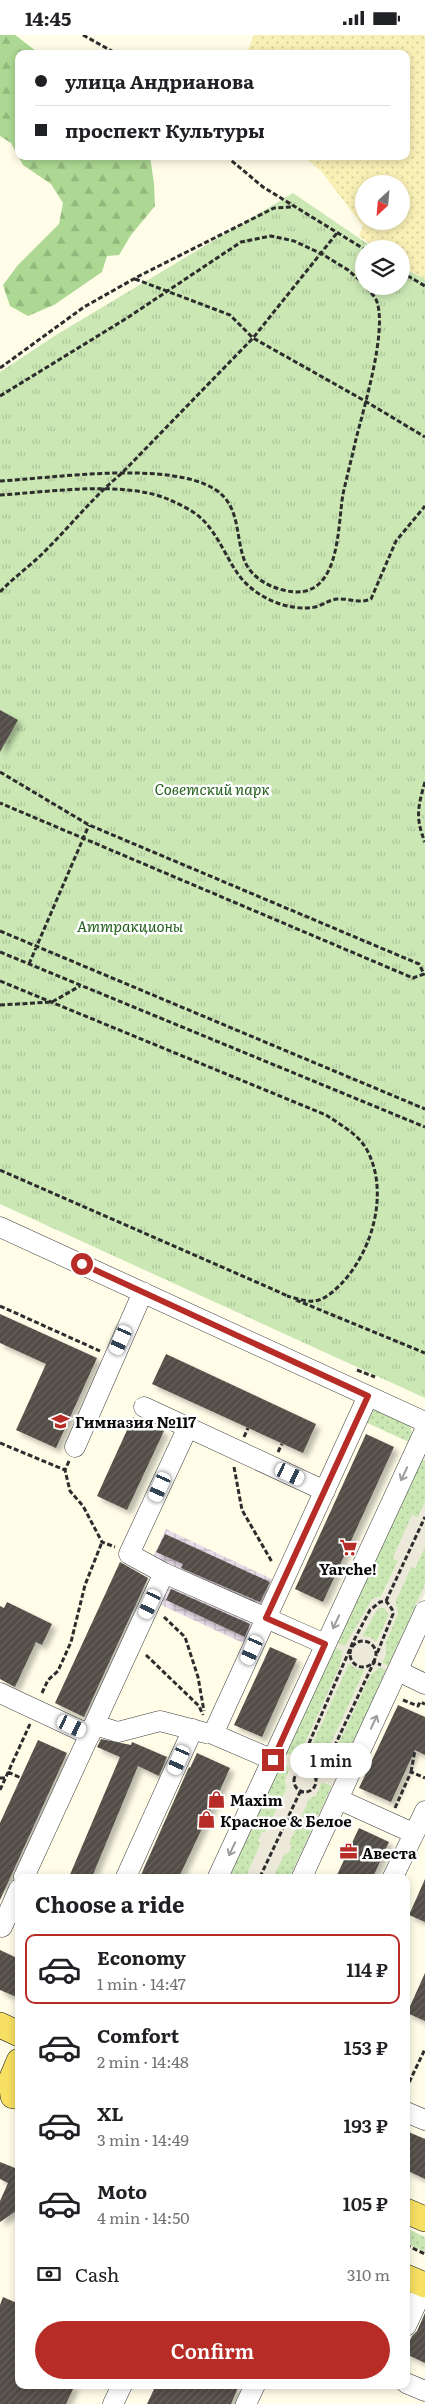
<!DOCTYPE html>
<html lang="en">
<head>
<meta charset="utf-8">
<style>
  :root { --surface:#fff; --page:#f6f6f6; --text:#202124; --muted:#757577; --line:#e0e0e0; --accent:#b72c26 }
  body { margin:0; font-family:Literata,serif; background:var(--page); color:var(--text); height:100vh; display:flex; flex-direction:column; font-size:19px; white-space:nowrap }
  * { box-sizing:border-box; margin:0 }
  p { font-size:16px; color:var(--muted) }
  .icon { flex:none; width:28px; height:28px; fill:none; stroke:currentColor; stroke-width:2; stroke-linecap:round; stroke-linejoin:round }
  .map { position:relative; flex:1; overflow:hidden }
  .sheet { position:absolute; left:15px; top:1839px; width:395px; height:515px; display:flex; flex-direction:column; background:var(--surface); border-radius:10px; box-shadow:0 2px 8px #0003 }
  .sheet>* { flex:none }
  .guide { position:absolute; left:15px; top:15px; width:395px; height:110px; border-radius:10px; box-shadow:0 2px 8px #0003; display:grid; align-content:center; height:110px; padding:0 20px; background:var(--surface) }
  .needle { width:32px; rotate:206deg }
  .tools { position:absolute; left:355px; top:140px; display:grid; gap:10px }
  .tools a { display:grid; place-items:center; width:55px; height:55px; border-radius:50%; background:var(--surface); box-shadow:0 2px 8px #0003; font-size:25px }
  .end { position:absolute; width:22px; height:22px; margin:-11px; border:6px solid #b72c26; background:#fff; box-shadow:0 0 0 2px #fff }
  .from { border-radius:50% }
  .bubble { position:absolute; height:35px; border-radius:18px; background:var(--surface); box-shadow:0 2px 8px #0003; font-size:16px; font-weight:600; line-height:35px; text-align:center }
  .car { position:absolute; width:15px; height:30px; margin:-15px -8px; border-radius:6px; box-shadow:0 0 4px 1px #0007; background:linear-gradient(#fff 24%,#345 0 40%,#fff 0 76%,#345 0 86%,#fff 0) }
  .guide b { display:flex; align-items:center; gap:18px; height:48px; font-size:19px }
  .guide b+b { border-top:1px solid var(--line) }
  .guide i { width:12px; height:12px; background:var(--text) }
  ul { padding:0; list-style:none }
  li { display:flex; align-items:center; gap:15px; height:70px; margin:0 10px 8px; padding:0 10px; border:2px solid transparent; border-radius:10px }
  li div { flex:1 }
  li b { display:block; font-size:19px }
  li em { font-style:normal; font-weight:600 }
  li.selected { border-color:var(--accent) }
  li>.icon { width:45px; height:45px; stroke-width:1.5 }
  h2 { padding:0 20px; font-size:22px; line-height:60px }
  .pay { display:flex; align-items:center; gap:12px; height:55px; padding:0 20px; font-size:19px }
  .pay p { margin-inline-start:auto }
  .action { display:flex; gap:10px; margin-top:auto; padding:10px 20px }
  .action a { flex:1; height:58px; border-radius:30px; background:var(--accent); color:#fff; font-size:20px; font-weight:600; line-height:58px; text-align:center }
  .status { display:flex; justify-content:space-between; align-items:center; height:35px; padding:0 25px; background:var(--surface); direction:ltr }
  .status svg { height:14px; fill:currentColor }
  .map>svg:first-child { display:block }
  .industrial { fill:url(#industrial-grid) }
  .grass { fill:url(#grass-dots) }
  .forest { fill:url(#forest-firs) }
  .sand { fill:url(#sand-dots); fill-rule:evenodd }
  .park { fill:url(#park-tufts) }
  .plaza { fill:#ede9da; fill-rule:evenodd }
  .building { fill:url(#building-hatch); filter:url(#shadow) }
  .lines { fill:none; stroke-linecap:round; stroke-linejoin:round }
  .minor-casing { stroke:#3e3e3e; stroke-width:21 }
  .major-casing { stroke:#1c1c1c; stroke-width:26 }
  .path { stroke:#2d2d2d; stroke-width:3; stroke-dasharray:5 2.5; stroke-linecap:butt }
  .minor { stroke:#fff; stroke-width:20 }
  .major { stroke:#f6df61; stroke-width:25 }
  .oneway { stroke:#9d9d9d }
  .route { stroke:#b72c26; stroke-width:6 }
  .labels { text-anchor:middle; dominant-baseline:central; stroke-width:5; stroke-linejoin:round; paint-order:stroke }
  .park-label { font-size:15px; font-style:italic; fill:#25601d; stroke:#fff }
  .poi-label { font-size:15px; font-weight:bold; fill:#0b0b0b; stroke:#fff; text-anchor:start }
</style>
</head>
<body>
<div class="status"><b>14:45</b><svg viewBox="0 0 49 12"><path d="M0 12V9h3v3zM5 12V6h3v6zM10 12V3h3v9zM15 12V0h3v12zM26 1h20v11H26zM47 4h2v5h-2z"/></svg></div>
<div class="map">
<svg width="425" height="2369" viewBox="0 0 425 2369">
  <defs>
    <pattern id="industrial-grid" width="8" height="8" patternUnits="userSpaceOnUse" patternTransform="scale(1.25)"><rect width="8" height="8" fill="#eadeea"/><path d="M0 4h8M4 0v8" fill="none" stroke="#c7bdc7"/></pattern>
    <pattern id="grass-dots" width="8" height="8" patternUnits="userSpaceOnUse" patternTransform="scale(1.25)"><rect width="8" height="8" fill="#cae7b4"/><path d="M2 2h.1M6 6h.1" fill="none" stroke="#acc599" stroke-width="1.8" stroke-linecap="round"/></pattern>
    <pattern id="forest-firs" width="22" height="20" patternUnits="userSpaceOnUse" patternTransform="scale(1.25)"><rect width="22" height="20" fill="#acd893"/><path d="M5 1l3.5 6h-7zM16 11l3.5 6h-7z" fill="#93b87d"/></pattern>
    <pattern id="sand-dots" width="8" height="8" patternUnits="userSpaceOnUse" patternTransform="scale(1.25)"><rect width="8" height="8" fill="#f9f0b6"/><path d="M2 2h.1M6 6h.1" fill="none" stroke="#d4cc9b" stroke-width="1.8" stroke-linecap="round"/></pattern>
    <pattern id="park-tufts" width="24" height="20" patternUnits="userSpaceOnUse" patternTransform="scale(1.25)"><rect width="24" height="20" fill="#cae7b4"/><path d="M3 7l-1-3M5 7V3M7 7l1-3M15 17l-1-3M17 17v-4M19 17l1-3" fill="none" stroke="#acc599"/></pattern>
    <pattern id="building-hatch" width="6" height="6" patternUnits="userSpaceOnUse" patternTransform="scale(1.25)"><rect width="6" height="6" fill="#534d47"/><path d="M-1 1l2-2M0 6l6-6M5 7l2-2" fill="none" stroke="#67625d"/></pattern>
    <filter id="shadow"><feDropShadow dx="4.5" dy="4.5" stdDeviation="2.5" flood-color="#0004"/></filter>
  </defs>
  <rect width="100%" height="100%" fill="#fffce8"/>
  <path class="industrial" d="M166,1494L272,1544L243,1608L159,1569L151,1527Z"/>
  <path class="grass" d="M371,1373L410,1390L412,1397L409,1407L361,1385Z
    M421,1424L425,1425V1467L418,1483L412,1481L393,1523L398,1526L381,1562L375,1563L345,1612L337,1608Z
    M425,1511V1550L388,1631L382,1628L386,1618V1607L398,1578L395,1567L411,1532L415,1533Z
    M378,1573H385L389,1580L376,1608L362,1601Z
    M335,1612L343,1616L340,1631L298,1724L285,1718Z
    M349,1628L355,1633L365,1634L321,1732L305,1725Z
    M380,1632L387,1635L338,1744L324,1738L371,1639Z
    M281,1727L290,1733L285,1746L287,1753L265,1798L258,1806L261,1808L246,1842H228Z
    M322,1747L332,1751L290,1842H273L285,1817L291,1811L288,1809L309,1764L316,1760Z
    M406,2193L425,2202V2217L406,2208Z"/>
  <path class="forest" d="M0,0H15L40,19H19V121H150L154,149L155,171L131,200L119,220L107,221L102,237L54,270L28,281L10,271L3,250L18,230L59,189L63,168L51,149L23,130L11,108L0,101Z"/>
  <path class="sand" d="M254,0H425V244L401,231V214H377L359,201L363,191L321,136L303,121H406V19H246ZM364,149H401V186H364Z"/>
  <path class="park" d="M293,158L375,214H364V251H401V232L425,244V1363L0,1169V337L56,300Z"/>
  <path class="plaza" d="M425,1407V1425L422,1424L337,1608L345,1611L372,1564L382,1562L398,1526L393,1523L412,1480L418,1482L425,1467V1511L415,1533L411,1532L395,1567L398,1578L386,1607V1618L382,1628L388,1631L425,1550V1558L294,1842H290L332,1751L324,1747H322L316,1760L309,1764L289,1809L292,1811L288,1819L285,1818L273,1842H246L261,1808L258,1806L262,1797L265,1798L287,1753L285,1746L290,1733L281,1727ZM378,1573H385L389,1580L377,1608L370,1602L362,1601ZM335,1612L343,1616L340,1631L298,1723L286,1718ZM349,1628L355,1633L365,1635L320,1731L313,1726L305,1724ZM380,1632L386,1635L338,1744L325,1738L371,1639Z"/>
  <path class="building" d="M0,675L18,685L0,717Z
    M0,1279L97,1323L56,1413L16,1395L46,1329L0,1308Z
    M166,1319L316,1389L303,1418L152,1349Z
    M133,1382L164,1396L127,1475L97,1461Z
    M366,1399L394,1412L323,1567L295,1554Z
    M165,1499L270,1547L260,1567L181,1533L183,1529L156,1517Z
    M120,1527L148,1543L84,1682L55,1668Z
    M171,1554L250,1589L245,1602L166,1565Z
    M7,1567L52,1589L42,1610L36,1607L15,1652L0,1644V1571L4,1573Z
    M270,1612L297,1624L262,1702L234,1690Z
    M398,1670L425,1682V1720L415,1715L391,1767L359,1753Z
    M101,1704L131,1710L132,1707L167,1722L159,1741L138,1731L92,1842H69L120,1722L97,1712Z
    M38,1705L67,1718L0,1865V1788Z
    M197,1718L230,1733L216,1764L179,1842H140L189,1732L190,1733Z
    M359,1793L389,1807L373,1842H336Z
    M425,1844V1887L409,1880Z
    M0,1915L19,1924V1963L0,1955Z
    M425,1938V1986L407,1978Z
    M406,2096L425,2104V2144L406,2135Z
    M19,2125V2174L0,2187V2166L8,2148L0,2144V2127L15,2133Z
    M3,2262L19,2269V2350H75L66,2369H0V2270Z
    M425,2278V2328L406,2319V2313L412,2301L417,2296Z
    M156,2350H239L231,2369H147Z"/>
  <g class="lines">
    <defs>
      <path id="minor" d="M0,1192L425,1387
        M144,1372L325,1456
        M188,1392L129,1519L164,1538L325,1609
        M75,1412L143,1257
        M398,1636L425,1649
        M0,1658L90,1700
        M95,1690L118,1697L160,1686L206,1698
        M273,1725L213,1699L368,1361
        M338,1764L413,1798
        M24,1842L164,1538
        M126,1842L193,1694
        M218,1842L425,1395
        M302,1842L425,1576
        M393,1842L425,1776
        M2,1892L19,1854
        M406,2077L425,2085
        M406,2291L425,2250
        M406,2348L425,2356
        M113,2369L122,2350
        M246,2369L255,2350"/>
      <path id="major" d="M0,1990L19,1999
        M13,2061L11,2045L19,2026
        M406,2176L425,2184
        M406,2242L425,2250"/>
    </defs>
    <use href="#minor" class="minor-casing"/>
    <use href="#major" class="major-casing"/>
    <path class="path" d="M83,0L117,19
      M226,121L263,152L364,214
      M401,237L425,251
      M135,244L230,280L253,303L365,366L425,402
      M0,333L84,272L139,241L274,173L292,172
      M0,361L127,283L241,207L271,201L294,206L322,219L348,235L364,249
      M0,446C54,443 171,425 216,455C241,472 235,502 245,527C252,542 267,551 283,555C341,570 337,494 343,459C347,441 352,422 356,404C364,372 387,297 377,267C375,261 369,256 366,251
      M0,460C49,457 125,445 170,465C181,470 194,476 203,485C218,500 226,522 238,539C254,562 288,577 315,572C323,570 329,565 337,564C348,563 360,569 371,564L396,506L425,471
      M0,557C15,541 33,529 48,513C73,488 94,461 121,439L253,303L337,198
      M0,737L89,790L419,929L424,939L413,943L0,768
      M425,747C418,771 415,783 425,807
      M0,896L425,1074
      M0,917L425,1092
      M29,929L89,790
      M0,946L326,1080C341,1090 360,1100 368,1117C389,1159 372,1216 342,1248C335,1255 324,1266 313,1266C306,1267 295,1263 287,1261
      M0,970L52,967L80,951
      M0,1135L288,1261
      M296,1265L425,1318
      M0,1271L100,1316
      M357,1335L375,1342
      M244,1402L248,1393
      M0,1408L65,1435
      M278,1417L282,1409
      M69,1426L65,1435L70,1456L83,1471L102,1507L115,1512
      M234,1432L242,1475L272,1527
      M386,1566L425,1482
      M164,1582L185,1602L198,1642L204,1676
      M350 1619a13 13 0 1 1 26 0a13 13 0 1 1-26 0Z
      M146,1620L199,1671L203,1680
      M42,1658L48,1645L58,1636L71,1607L85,1550L102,1507
      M403,1665L418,1671L420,1667L425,1669
      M291,1725L300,1729L301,1736
      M300,1729L353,1607L370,1575L380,1567L386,1566L392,1574L393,1579L376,1621
      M294 1746a11 11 0 1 1 22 0a11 11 0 1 1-22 0Z
      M8,1737L21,1743
      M411,1737L415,1715
      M0,1743H5
      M316,1743L321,1740L374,1627L381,1630
      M0,1755L30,1689
      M395,1773L411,1737L425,1743
      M260,1842L300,1757
      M406,2054L425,2014
      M406,2210L425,2219"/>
    <use href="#minor" class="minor"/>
    <use href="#major" class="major"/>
  </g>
  <defs><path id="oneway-shaft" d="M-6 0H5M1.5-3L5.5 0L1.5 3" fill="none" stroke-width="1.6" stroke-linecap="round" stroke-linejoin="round" transform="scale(1.25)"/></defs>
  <g class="oneway">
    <use href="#oneway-shaft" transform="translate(404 1439) rotate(115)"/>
    <use href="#oneway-shaft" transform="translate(336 1587) rotate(115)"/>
    <use href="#oneway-shaft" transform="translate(374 1687) rotate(-65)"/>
    <use href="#oneway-shaft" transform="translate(232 1814) rotate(115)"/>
  </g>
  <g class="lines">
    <path class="route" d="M82,1229L368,1361L266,1583L325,1609L273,1725"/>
  </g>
  <defs>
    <symbol id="school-bare" viewBox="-9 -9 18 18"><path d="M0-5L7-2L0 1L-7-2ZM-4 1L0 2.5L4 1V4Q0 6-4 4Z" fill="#b72c26" stroke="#fff" stroke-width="2.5" paint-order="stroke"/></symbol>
    <symbol id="supermarket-bare" viewBox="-9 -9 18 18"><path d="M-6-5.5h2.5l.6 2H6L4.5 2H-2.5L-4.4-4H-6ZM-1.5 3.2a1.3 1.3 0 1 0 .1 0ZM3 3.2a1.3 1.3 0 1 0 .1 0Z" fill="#b72c26" stroke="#fff" stroke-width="2.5" paint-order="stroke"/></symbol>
    <symbol id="shop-bare" viewBox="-9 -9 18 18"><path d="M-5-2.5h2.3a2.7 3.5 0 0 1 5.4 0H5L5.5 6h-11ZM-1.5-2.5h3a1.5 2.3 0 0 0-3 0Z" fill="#b72c26" stroke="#fff" stroke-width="2.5" paint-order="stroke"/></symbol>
    <symbol id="office-bare" viewBox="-9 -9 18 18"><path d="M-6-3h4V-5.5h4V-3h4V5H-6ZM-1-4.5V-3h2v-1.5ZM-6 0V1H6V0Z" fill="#b72c26" stroke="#fff" stroke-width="2.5" paint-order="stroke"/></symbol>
  </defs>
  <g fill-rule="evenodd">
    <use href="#school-bare" x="48" y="1374" width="25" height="25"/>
    <use href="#supermarket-bare" x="336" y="1500" width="25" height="25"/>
    <use href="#shop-bare" x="204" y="1752" width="25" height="25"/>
    <use href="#shop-bare" x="194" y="1772" width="25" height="25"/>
    <use href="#office-bare" x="336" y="1804" width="25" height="25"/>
  </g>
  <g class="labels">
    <g class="park-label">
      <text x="212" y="753">Советский парк</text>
      <text x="130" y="890">Аттракционы</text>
    </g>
    <g class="poi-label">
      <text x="75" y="1386">Гимназия №117</text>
      <text x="348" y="1533" text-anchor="middle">Yarche!</text>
      <text x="230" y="1764">Maxim</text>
      <text x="220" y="1785">Красное &amp; Белое</text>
      <text x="362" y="1817">Авеста</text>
    </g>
  </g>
</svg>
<div class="tools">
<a><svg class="needle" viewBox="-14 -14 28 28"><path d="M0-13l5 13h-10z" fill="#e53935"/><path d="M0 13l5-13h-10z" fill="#757577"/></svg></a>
<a><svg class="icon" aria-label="layers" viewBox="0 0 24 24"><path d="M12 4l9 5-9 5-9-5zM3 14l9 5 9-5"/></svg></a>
</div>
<i class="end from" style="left:82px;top:1229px"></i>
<i class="end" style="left:273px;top:1725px"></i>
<div class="bubble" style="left:290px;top:1708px;width:82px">1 min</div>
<i class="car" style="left:121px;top:1305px;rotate:204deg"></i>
<i class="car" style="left:290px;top:1439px;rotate:116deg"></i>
<i class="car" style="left:160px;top:1452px;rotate:204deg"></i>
<i class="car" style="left:150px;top:1569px;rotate:205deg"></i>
<i class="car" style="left:252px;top:1615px;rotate:204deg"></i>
<i class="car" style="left:72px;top:1691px;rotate:116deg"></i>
<i class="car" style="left:179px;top:1725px;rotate:204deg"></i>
<div class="guide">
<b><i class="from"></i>улица Андрианова</b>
<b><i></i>проспект Культуры</b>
</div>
<section class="sheet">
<h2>Choose a ride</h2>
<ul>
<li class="selected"><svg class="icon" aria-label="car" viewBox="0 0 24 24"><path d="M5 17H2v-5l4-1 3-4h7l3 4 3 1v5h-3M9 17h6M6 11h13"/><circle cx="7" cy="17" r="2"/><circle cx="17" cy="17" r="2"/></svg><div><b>Economy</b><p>1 min · 14:47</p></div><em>114 ₽</em></li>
<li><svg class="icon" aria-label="car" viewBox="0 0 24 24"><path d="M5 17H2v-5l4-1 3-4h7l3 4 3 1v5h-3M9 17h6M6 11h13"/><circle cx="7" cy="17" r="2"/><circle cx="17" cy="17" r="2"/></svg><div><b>Comfort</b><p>2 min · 14:48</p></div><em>153 ₽</em></li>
<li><svg class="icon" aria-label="car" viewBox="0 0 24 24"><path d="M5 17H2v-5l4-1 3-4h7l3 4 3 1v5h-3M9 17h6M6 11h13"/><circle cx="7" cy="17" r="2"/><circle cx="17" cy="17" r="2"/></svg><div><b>XL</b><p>3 min · 14:49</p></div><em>193 ₽</em></li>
<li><svg class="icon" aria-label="car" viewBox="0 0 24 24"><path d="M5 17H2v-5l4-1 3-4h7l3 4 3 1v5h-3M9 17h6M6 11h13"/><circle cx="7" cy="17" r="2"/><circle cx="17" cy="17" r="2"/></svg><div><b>Moto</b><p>4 min · 14:50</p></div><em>105 ₽</em></li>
</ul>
<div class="pay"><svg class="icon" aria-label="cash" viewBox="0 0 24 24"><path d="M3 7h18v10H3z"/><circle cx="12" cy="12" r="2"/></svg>Cash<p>310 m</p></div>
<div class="action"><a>Confirm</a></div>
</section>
</div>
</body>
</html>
